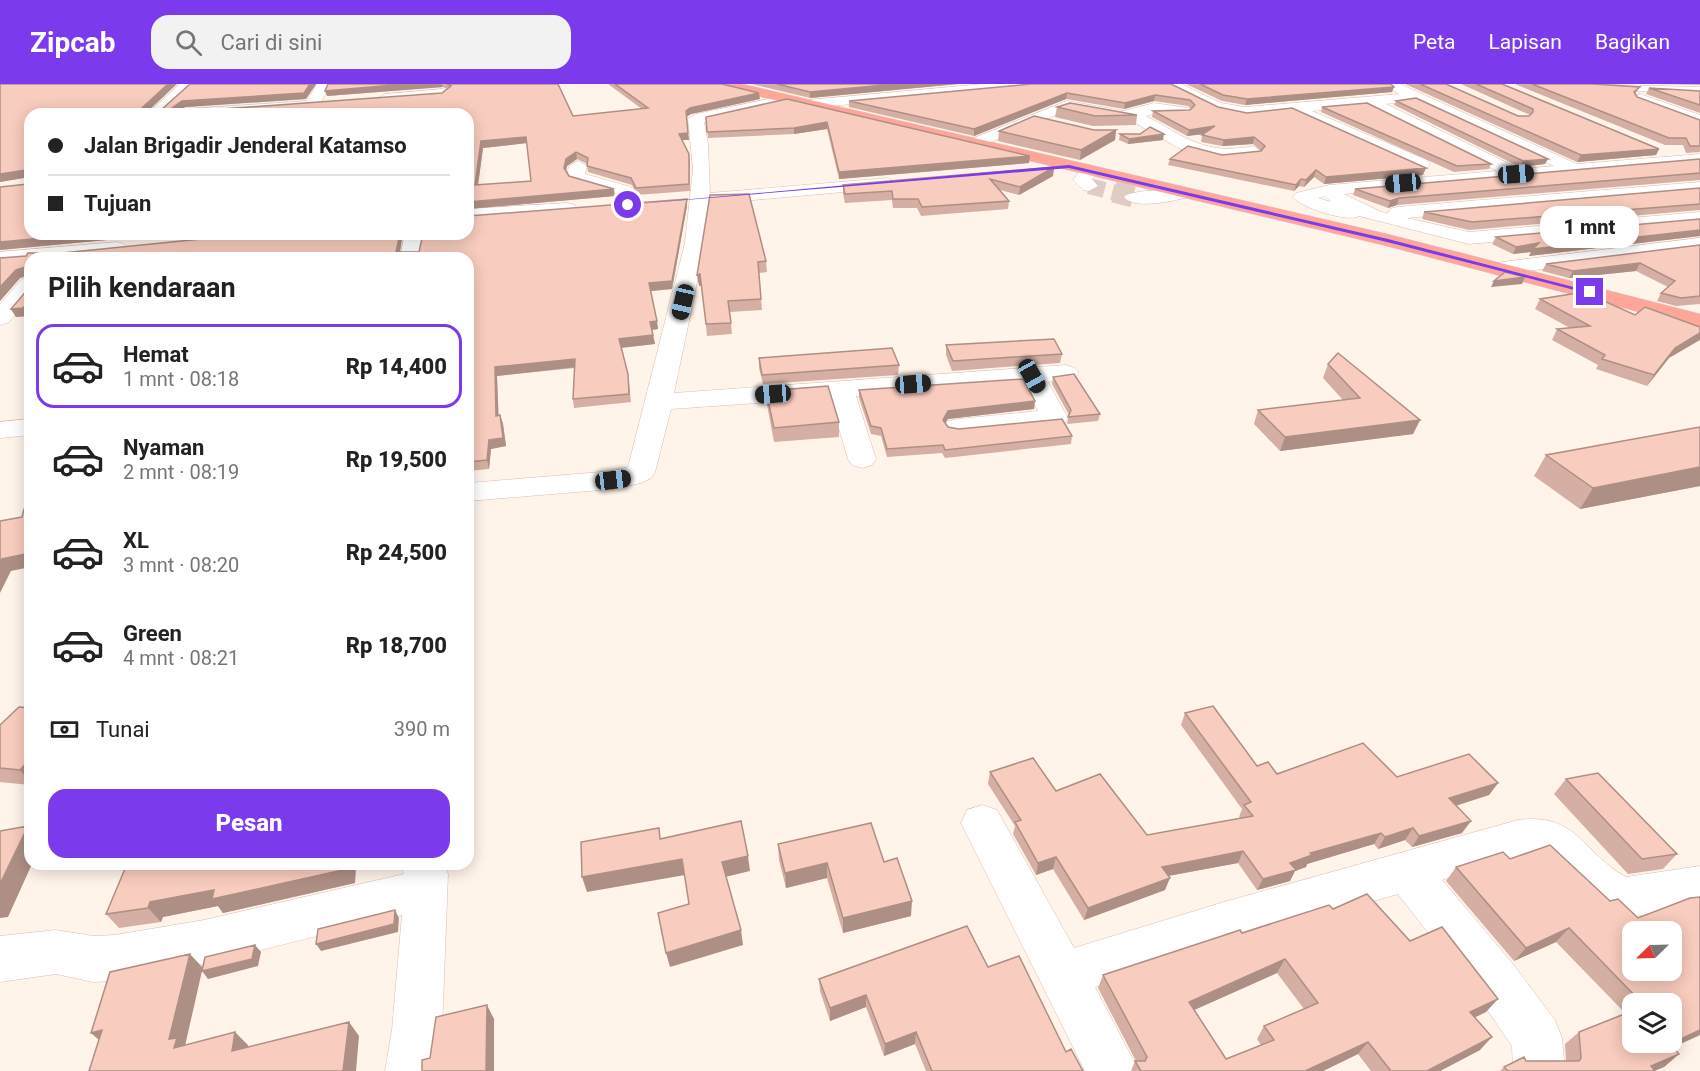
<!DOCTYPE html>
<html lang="id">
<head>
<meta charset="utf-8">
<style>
  :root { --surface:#fff; --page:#f2f2f2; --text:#222; --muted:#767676; --line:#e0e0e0; --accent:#7c3aed }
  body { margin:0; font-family:Roboto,sans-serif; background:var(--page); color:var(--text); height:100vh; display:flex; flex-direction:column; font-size:22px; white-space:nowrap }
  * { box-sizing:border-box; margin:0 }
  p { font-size:20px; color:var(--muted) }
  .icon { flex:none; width:33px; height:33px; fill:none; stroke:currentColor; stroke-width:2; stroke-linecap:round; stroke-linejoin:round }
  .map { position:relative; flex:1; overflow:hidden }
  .details { position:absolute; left:24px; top:168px; width:450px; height:618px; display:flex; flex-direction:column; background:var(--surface); border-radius:18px; box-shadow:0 3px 15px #0003 }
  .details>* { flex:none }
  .guide { position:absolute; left:24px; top:24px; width:450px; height:132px; border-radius:18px; box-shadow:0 3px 15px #0003; display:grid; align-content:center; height:132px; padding:0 24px; background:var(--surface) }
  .needle { width:39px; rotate:247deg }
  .tools { position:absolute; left:1622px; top:837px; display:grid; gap:12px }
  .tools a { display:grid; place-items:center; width:60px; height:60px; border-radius:12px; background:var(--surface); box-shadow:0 3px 15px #0003; font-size:30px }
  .end { position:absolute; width:27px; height:27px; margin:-14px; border:8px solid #7c3aed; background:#fff; box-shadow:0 0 0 3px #fff }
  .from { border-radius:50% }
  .bubble { position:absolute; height:42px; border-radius:18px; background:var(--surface); box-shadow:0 3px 15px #0003; font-size:20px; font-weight:800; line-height:42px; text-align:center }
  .car { position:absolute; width:18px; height:36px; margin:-18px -9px; border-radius:8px; box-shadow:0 0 4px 2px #0007; background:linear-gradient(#222 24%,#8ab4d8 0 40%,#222 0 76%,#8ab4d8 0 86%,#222 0) }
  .guide b { display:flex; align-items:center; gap:21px; height:57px; font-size:22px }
  .guide b+b { border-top:2px solid var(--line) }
  .guide i { width:15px; height:15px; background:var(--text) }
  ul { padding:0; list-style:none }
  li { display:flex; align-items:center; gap:18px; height:84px; margin:0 12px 9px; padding:0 12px; border:3px solid transparent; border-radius:18px }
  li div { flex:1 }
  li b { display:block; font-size:22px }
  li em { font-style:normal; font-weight:800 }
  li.selected { border-color:var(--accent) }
  li>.icon { width:54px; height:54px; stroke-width:1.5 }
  h2 { padding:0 24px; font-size:27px; line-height:72px }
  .pay { display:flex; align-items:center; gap:15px; height:66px; padding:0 24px; font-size:22px }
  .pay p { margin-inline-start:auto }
  .action { display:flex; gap:12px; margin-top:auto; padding:12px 24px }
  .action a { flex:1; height:69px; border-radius:18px; background:var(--accent); color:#fff; font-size:24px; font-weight:800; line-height:69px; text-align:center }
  header { display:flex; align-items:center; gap:36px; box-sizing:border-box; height:84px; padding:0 30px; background:var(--accent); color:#fff }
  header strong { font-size:28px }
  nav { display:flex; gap:33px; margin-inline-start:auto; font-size:21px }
  .search { width:420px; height:54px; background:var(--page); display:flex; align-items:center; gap:15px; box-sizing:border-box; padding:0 21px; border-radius:18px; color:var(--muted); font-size:22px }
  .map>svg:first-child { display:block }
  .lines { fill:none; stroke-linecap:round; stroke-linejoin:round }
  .minor-tunnel-far1 { stroke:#dfccc2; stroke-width:16; stroke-dasharray:16 8; stroke-linecap:butt }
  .minor-tunnel { stroke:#dfccc2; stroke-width:21; stroke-dasharray:21 10; stroke-linecap:butt }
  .minor-casing { stroke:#d8bdb2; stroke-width:1 }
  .highway-casing { stroke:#dbcfcc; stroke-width:1 }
  .minor { fill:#fff; fill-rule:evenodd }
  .highway { fill:#ffa69b; fill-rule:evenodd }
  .wall { fill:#d5afa3; fill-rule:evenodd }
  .shaded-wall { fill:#ae8f85 }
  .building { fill:#f8ccbe; stroke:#ae8f85; stroke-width:1.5; fill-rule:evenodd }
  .route { fill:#7c3aed }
</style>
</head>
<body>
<header>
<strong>Zipcab</strong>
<div class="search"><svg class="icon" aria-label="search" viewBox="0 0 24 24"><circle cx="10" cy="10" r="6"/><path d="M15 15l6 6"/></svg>Cari di sini</div>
<nav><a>Peta</a><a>Lapisan</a><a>Bagikan</a></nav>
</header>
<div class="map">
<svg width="1700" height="987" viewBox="0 0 1700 987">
  <rect width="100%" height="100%" fill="#fff4ea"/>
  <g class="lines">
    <path class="minor-tunnel-far1" d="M1089,102L1120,110"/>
    <path class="minor-tunnel" d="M1114,108L1133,113"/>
    <defs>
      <path id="minor" d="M180,0H195L164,30H147Z
        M317,0H331L319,22L310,25L247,30H177L185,25L307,17Z
        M983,0H1037L1030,4L808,24L801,20L808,16Z
        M1163,0H1181L1221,19L1245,23L1399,10L1388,3L1390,0H1400L1577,80L1700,70V80L1344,110L1381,128L1388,129L1390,125L1397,123L1700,98V108L1407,134L1469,148L1700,128V140L1469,160L1359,132C1349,139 1301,124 1293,113L1296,109L1329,101L1497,87L1366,22L1312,27L1427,76L1430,80L1427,84H1415L1291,28L1245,33L1217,27ZM1415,17L1554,82L1520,85L1386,20ZM1325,112L1331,118L1318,114Z
        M1584,0L1700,3V11L1591,4Z
        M443,5L450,9L448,12L385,18L378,14L385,10Z
        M1640,10L1700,31V41L1635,17L1633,14Z
        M788,11L795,15L793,18L704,38L708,60L710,109L888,94L897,99L888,104L709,120L700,184L674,309L1066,281L1075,284L1079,289L1075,294L1048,298L1068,334L1064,340L958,351L948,349L944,343L948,337L958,335L1038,327L1023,300L856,312L876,375L872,381L862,384L852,381L848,375L830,314L671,325L655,388L651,394L641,399L613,405L468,417V399L613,387L628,383L685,159L693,85L688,35L696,30Z
        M1067,17L1124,27L1154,19L1188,24L1191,27L1188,30C1173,34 1161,26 1146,32C1185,53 1206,72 1253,62L1261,67L1259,71L1235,76L1204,73L1184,67L1130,36L1068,26L981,62H969L967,59L969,56Z
        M578,77L587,82L585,90L631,103L637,121L635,125H621L617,110L572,98L567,91L569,82Z
        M1089,82L1098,87L1092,95L1098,102L1089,107L1083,106L1073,96L1083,83Z
        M1182,104L1188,105L1191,109L1188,113C1174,117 1134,126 1124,113C1129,106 1170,106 1182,104Z
        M568,119L575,121L577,125L575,129L468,137V125Z
        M405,150H425L420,174H400Z
        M1700,154V166L1502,190L1495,188L1491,184L1495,180L1502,178Z
        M117,158L124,160L127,164L124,168L72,174H30V178L0,180V168Z
        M30,193V213L8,239L0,241V220L22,195Z
        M30,335V351L0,354V338Z
        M982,721L997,726L1074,864L1224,818L1518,736C1578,728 1583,770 1626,793L1700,782V822L1624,834L1591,820L1536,770L1518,772L1442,796L1513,880L1555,936L1562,954L1565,987H1513L1512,962L1479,914L1398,810L1224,860L1095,903L1139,987H1085L961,739L967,726Z
        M400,780H444L448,790L442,946L437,987H385L392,946L402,831L204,880L115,897L93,898L56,890L0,898V852L56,846L93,852L115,851L204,836L404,790Z"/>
      <path id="highway" d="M717,0H742L1387,150L1700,230V244L1383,161L724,4Z"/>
    </defs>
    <use href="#minor" class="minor-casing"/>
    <use href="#highway" class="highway-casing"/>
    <use href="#minor" class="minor"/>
    <use href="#highway" class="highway"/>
  </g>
  <path class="wall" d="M0,0L161,26L190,0H316L306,15L185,23L180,26H208L442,9L447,5L443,3L327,12L328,0H558L573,32L642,25L608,0H722L760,15L691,30L686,33L689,56H682L690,77V107L636,111L632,101L588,88L587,80L577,75L567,82L566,87L569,92L615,112L468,125V30H30L160,151L0,166V103L28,100V93L0,98ZM527,59L531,97L478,101L483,64Z
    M752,0H958L810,14Z
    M1171,0L1218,23L1423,91L1324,100L1314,93L1304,103L1299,102L1294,107L1168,81L1170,75L1222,71L1261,67L1253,60L1222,62L1201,58L1202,51L1204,50L1187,52L1152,33L1153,27L1190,26L1191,25L1188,22L1154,17L1124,25L1066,15L974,52L849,23V17Z
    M1186,0H1391L1392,8L1245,21L1222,17Z
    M1405,0H1446L1518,32H1529L1530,31L1461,0H1502L1659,65L1656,71L1577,78Z
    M1515,0H1593L1640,3L1635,10L1637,13L1700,36V68L1686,69L1683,61H1665Z
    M1656,0H1700V1Z
    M1649,4L1700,7V29L1646,10Z
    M787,15L1029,79L839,95L827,45L794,50L708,54L706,33Z
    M1396,17L1545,80L1520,83L1394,21Z
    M1057,23L1137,31L1136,41L1093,42L1055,33Z
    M1322,23L1491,80L1489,85L1454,88L1321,28Z
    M1116,46L1115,56L1080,76L998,57L999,47Z
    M1120,50L1163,56L1128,60L1119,56Z
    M1700,75V96L1397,121L1388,124L1353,111L1355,105Z
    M1054,83L1053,92L1019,111L1000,106L1009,117L1008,125L921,132L917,124H893L892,116L845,119L843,110V101Z
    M1700,104V126L1469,146L1422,135L1424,128Z
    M710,111L766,177L767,188L759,189L762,226L730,228L732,250L707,252L702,201L699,202Z
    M687,122L672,205L651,207L658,245L652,246L655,260L622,263L629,298L631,318L574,324L573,315L575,284L497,292L498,332L500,331L503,340L506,362L491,365L489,385L468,387V174H30V229L28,232L16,233L11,225L28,205V191L20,194L0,217V174L419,168Z
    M1700,135V152L1529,172L1531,168L1513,170L1492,160L1496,153Z
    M1700,161V220L1676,222L1657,217L1661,209L1668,203L1636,187L1569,194L1542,187L1546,180Z
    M1540,215L1669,274L1647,302L1596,285L1598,281L1552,256L1557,245L1570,244L1535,225Z
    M946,261L1062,270L1060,279L952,287L946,271Z
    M811,271L899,281L898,291L763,300L759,284V274Z
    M1328,280L1420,336L1413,350L1280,367L1254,340L1258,326L1343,316L1323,294Z
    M1053,293L1100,330L1098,337L1067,340L1069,331L1052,300Z
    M859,306L1035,317L1034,325L948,335L945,339L948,343L959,345L1072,352L1071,360L945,374L942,369L887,373L881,352L871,350L859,314Z
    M766,307L839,338V353L774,358L767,321Z
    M1700,343V402L1580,425L1534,392L1546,371Z
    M30,624V701L0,698V641Z
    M1185,629L1257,682L1277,690L1397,693L1498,699L1489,711L1456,722L1462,749L1412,763L1405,756L1378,765L1374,760L1307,780L1306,783L1295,787L1290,797L1257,806L1238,779L1168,792L1165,806L1084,836L1053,785L1036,791L1013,750L1015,742L988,700L990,688L1056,707L1147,751L1241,734L1239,733L1242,725L1181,641Z
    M1566,695L1677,770L1663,785L1628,790L1554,710Z
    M778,760L884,778L911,832L843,849L827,794L786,804L779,776Z
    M1550,761L1610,817L1618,815L1638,834L1690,814L1700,813V951L1673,963L1679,970L1664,983L1655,987H1500L1504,983L1524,973L1526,977H1566L1565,960L1579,948L1625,929L1556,858L1514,877L1446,797L1456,783L1503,768L1510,775ZM1632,848H1671V886H1632ZM1632,920H1671V958H1632Z
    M127,780H356L355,799L223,829L218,822L163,833L161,838L119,844L106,830Z
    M1333,825L1410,857L1486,928L1474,934L1480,966L1440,987H1371L1358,970L1323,987H1131L1135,977H1136L1098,904L1103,891L1242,849ZM1277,889L1304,925L1264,942L1257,955L1261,961L1226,975L1194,926Z
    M988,883L1083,987H926L915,960L884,972L866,923L830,937L820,907L819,895Z"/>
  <path class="shaded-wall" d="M168,0H177L145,30L142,24Z
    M310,0H316L306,15L185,23L175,30L172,24L182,17Z
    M405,0H442L443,3L327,12L325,7Z
    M895,0H958L810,14V8Z
    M1394,3L1392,8L1245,21L1247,15Z
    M759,9L760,15L691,30L686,33V27L690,24Z
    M1067,9L1066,15L974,52V45Z
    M1155,11L1154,17L1124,25L1125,19Z
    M827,38V45L794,50V44Z
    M1215,42L1213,49L1187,52L1189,46Z
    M1116,46L1115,56L1080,76L1081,66Z
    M688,49L689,56H679V50Z
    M1164,50L1163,56L1128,60L1129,55Z
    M526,53L527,59L483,64L477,108L475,101L481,57Z
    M1254,53L1253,60L1222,62L1224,56Z
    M1659,65L1656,71L1577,78L1581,71Z
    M576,68L577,75L567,82L565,91L564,84L566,75Z
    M1030,72L1029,79L839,95V88Z
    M1548,75L1545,80L1520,83L1523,77Z
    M1054,83L1053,92L1019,111L1020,103Z
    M1426,84L1423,91L1324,100L1326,93Z
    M26,86L30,93L0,98V90Z
    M1316,86L1314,93L1304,103L1306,96Z
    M1301,95L1299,102L1294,107L1296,101Z
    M614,105L615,112L468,125V118Z
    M1399,114L1397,121L1388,124L1390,117Z
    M687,115V122L672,205L650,207L649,199Z
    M1700,146V152L1529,172L1531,168L1513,170L1516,163L1539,159Z
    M86,150H161L160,151L0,166V158Z
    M400,150H403L399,174L396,168Z
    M1640,179L1636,187L1569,194L1573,187Z
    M25,183L29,191L20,194L0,217V203L16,186Z
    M700,190L702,201L699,202L697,191Z
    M1525,193L1522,200L1491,203L1494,197Z
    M30,216V229L28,232L16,233L11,225Z
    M657,237L658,245L651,246L650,238Z
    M1700,249V256L1669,274L1647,302L1654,291L1675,264Z
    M653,251L655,260L621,264L619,255Z
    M575,275L577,283L497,292L499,341L496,332L495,283Z
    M1035,317L1034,325L948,335L942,344L943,336L948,327Z
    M500,331L503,340L506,362L491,365L489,385L487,376L489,356Z
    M1420,336L1413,350L1280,367L1285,353Z
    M1700,383V402L1580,425L1593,404Z
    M30,469V483L11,487L0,509V479L2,475Z
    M28,677L30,679V698L20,686Z
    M1498,699L1489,711L1441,726L1449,714Z
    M1471,737L1462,749L1412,763L1419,752Z
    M28,742L30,745V780H32L8,833L0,834V800Z
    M1413,744L1405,756L1378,765L1385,753Z
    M1381,749L1374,760L1307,780L1306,783L1295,787L1290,797L1257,806L1263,795L1290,779L1310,769Z
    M1243,767L1238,779L1157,794L1162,783Z
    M748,772L750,787L725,793L722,778Z
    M1056,773L1053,785L1036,791L1038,779Z
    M682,775L685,791L587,808L582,793Z
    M827,779V794L786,804L785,789Z
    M347,780H356L355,799L223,829L218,822L163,833L161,838L148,824L150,818Z
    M1170,794L1165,806L1084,836L1088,824Z
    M912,817L911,832L843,849V834Z
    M395,826L399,834L398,848L321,867L316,860Z
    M1569,844L1556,858L1514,877L1526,864Z
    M741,846L743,861L670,883L666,869Z
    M255,861L261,868L258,882L208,895L202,887L185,962L174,964L169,955L190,870L203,884Z
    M1285,875L1277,889L1183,931L1189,918Z
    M866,911V923L830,937V924Z
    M1498,915L1486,928L1458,941L1470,928Z
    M487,921L494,935V987H486Z
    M349,938L359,952L356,987H343Z
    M102,946L107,963L91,949Z
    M1700,946V951L1654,972L1670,960Z
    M235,948L248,961L245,981L232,967Z
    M916,948L915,960L884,972L885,960Z
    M1492,953L1480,966L1440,987H1427Z
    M1368,958L1358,970L1323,987H1305Z
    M1679,970L1664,983L1654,987L1651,982Z"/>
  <path class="building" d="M0,0H168L142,24L161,26L190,0H310L304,9L182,17L172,24L174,26H208L442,9L451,2L447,0H558L573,32L648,24L615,0H722L759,9L690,24L686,27L688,49L679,50L689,70V100L636,104L631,94L587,82L588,74L576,68L566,75L564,84L569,92L614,105L468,118V30H30V150H86L0,158V103L28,100L29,88L26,86L0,90ZM526,53L531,97L475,101L481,57Z
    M328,0H405L325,7Z
    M777,0H895L810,8Z
    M1031,0H1171L1218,23L1247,29L1292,24L1426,84L1326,93L1316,86L1306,96L1301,95L1296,101L1170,75L1188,62L1222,71L1261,67L1265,62L1254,53L1224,56L1202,51L1215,42L1189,46L1153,27L1190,26L1195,21L1190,16L1155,11L1125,19L1067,9L974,45L849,17Z
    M1200,0H1391L1394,3L1247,15L1223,11Z
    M1420,0H1446L1518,32H1529L1533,28V25L1476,0H1502L1659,65L1581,71Z
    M1532,0H1593L1640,3L1634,8L1637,13L1700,36V62H1690L1686,54H1669Z
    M1649,4L1700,7V21Z
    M1416,14L1548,75L1523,77L1396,17Z
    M787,15L1030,72L839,88L827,38L794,44L707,48L706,33Z
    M1070,19L1137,31L1095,32L1057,23Z
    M1367,19L1491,80L1457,82L1322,23Z
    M1034,32L1094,46H1116L1081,66L999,47Z
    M1150,43L1164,50L1129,55L1120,50H1140Z
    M1700,75V89L1399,114L1390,117L1355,105Z
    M1054,83L1020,103L990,95L1009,117L922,123L918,115H893L892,107L845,110L843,101Z
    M1700,104V120L1472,138L1424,128Z
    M749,110L766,177L758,178L761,215L728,217L731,239L706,240L700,190L697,191L710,111Z
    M687,115L672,197L649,199L657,237L650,238L653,251L619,255L628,290L629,310L573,315L575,275L495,283L496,332L500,331L503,354L489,356L487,376L468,378V174H30V216L23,224L11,225L28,205V185L25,183L16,186L0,203V174L26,172L28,169H62L251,150H400L396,168H419L423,150H468V132Z
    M1700,135V146L1533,165L1539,159L1516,163L1496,153Z
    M1700,161V212L1681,214L1661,209L1675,197L1640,179L1573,187L1546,180Z
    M1505,188L1525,193L1494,197Z
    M1584,208L1635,231L1645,223L1700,243V249L1675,264L1654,291L1602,275L1605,271L1557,245L1590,242L1540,215Z
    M1054,255L1062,270L953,277L946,261Z
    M892,264L899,281L762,291L759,274Z
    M1338,269L1420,336L1285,353L1258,326L1360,314L1328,280Z
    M1074,290L1100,330L1068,333L1071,326L1053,293Z
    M1023,295L1035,317L948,327L943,336L948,343L959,345L1062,335L1072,352L945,366L943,361L887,365L881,344L871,342L859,306Z
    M828,302L839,338L774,344L766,307Z
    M1700,343V383L1593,404L1546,371Z
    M30,423V469L2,475L0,479V437L22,433L24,425Z
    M1213,622L1257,682L1268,678L1277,690L1363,659L1397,693L1469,670L1498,699L1449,714L1471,737L1419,752L1413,744L1385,753L1381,749L1310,769L1312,771L1290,779L1296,786L1263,795L1243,767L1162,783L1170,794L1088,824L1056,773L1038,779L1015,738L1021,736L990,688L1033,674L1056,707L1100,690L1147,751L1253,732L1244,721L1251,718L1185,629Z
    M19,623L30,624V677H28L20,686L0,684V641Z
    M1598,689L1677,770L1642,775L1566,695Z
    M741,737L748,772L722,778L741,846L666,869L658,829L689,820L682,775L582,793L581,758L659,744L660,755Z
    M871,739L884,778L897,774L912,817L843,834L827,779L785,789L778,760Z
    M28,742L0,800V747Z
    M1550,761L1610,817L1618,815L1638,834L1690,814L1700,813V946L1670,960L1679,970L1651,982L1655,987H1508L1504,983L1524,973L1526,977H1579L1581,974L1579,948L1632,927V958H1671V920H1643L1569,844L1526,864L1456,783L1503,768L1510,775ZM1632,848H1671V886H1632Z
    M127,780H347V785L212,815L214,806L150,818L148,824L106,830Z
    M1367,810L1410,857L1442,843L1498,915L1470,928L1492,953L1427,987H1391L1368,958L1305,987H1141L1135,977H1145L1147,973L1103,891L1231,849L1240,846L1242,849L1329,821L1333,825ZM1285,875L1318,919L1264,942L1274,956L1226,975L1189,918Z
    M395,826L394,840L316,860L318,845Z
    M967,842L988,883L1019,872L1066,968L1071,965L1083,987H932L916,948L885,960L866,911L830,924L819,895Z
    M255,861L252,875L202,887L205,873Z
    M190,870L169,955L177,954L174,964L235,948L232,967L349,938L343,987H89L102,946L91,949L110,888Z
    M487,921L486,987H422V976L430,974L436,933Z"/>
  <path class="route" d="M1069,81L1388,155L1593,208L1590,210L1387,158L1069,84L625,121Z"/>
</svg>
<div class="tools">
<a><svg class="needle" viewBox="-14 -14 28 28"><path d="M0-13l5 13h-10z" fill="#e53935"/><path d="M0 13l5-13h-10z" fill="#767676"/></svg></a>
<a><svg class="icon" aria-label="layers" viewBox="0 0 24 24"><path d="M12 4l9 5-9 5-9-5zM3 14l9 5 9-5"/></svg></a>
</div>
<i class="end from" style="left:628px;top:121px"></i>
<i class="end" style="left:1590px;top:208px"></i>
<div class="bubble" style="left:1540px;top:122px;width:99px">1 mnt</div>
<i class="car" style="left:1516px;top:90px;rotate:86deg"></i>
<i class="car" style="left:1403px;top:99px;rotate:265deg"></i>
<i class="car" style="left:683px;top:218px;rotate:193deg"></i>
<i class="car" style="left:1032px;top:292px;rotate:151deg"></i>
<i class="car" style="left:913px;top:300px;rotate:86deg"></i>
<i class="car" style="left:773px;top:310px;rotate:266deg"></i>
<i class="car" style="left:613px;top:396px;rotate:83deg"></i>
<div class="guide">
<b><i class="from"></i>Jalan Brigadir Jenderal Katamso</b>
<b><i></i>Tujuan</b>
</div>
<section class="details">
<h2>Pilih kendaraan</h2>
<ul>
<li class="selected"><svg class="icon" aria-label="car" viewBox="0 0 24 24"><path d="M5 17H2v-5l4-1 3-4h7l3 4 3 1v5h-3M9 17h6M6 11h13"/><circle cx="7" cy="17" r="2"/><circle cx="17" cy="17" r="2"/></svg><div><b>Hemat</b><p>1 mnt · 08:18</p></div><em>Rp 14,400</em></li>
<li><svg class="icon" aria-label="car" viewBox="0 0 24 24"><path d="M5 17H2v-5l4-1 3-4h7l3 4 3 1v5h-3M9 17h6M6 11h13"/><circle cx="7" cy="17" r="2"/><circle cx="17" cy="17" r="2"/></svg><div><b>Nyaman</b><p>2 mnt · 08:19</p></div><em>Rp 19,500</em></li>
<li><svg class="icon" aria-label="car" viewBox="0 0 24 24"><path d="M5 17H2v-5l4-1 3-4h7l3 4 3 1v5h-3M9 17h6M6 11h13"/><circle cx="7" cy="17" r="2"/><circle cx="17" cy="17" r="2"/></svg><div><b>XL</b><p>3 mnt · 08:20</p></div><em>Rp 24,500</em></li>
<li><svg class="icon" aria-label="car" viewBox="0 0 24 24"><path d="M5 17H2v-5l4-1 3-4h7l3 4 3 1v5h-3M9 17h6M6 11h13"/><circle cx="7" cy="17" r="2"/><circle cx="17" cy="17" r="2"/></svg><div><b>Green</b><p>4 mnt · 08:21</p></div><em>Rp 18,700</em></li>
</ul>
<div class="pay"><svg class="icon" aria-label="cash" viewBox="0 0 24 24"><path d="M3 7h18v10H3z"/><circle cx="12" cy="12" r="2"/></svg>Tunai<p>390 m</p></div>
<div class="action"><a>Pesan</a></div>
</section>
</div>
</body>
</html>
